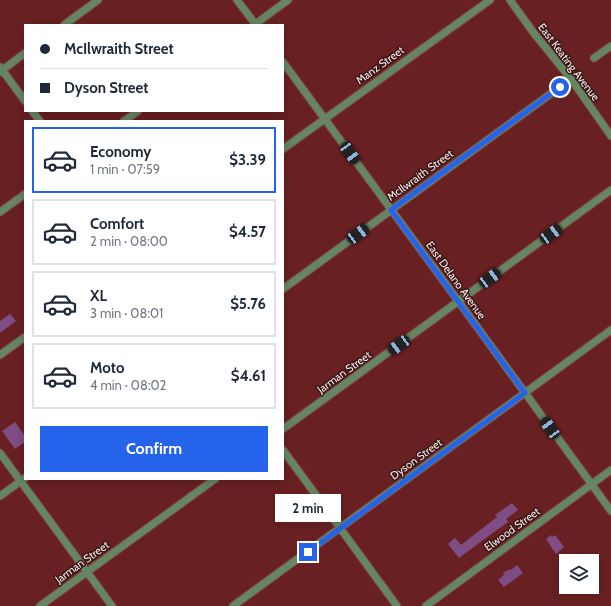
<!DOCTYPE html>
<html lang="en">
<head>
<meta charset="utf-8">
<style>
  :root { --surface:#fff; --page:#f6f6f7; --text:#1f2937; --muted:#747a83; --line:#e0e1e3; --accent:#2563eb }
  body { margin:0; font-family:Cabin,sans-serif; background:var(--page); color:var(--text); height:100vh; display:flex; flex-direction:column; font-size:15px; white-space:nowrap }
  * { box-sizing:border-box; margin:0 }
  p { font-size:13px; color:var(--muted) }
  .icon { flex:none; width:22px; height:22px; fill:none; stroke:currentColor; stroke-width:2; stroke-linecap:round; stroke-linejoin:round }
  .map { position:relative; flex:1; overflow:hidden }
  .sheet { position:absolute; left:24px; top:120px; width:260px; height:360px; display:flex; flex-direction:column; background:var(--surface); border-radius:0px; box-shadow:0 2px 10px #0003 }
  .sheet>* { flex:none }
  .guide { position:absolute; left:24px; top:24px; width:260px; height:88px; border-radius:0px; box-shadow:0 2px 10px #0003; display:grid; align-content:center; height:88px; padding:0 16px; background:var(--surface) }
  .fabs { position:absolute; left:559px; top:554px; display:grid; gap:8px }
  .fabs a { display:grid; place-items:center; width:40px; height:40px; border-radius:0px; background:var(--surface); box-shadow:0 2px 10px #0003; font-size:20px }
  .end { position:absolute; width:18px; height:18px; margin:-9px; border:5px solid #2563eb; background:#fff; box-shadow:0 0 0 2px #fff }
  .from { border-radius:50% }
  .bubble { position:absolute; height:28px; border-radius:0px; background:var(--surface); box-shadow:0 2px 10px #0003; font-size:13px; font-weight:800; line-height:28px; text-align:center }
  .car { position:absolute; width:12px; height:24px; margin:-12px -6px; border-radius:5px; box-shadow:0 0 3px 1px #0007; background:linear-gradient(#222 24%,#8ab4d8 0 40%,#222 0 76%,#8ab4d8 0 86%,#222 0) }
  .guide b { display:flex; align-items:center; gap:14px; height:38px; font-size:15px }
  .guide b+b { border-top:1px solid var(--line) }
  .guide i { width:10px; height:10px; background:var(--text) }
  ul { padding:7px 0 0; list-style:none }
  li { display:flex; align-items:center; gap:12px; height:66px; margin:0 8px 6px; padding:0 8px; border:2px solid var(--line); border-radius:0px }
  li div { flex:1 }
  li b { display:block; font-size:15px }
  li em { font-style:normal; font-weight:800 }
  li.active { border-color:var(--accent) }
  li>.icon { width:36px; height:36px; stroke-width:1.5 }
  .primary-button { display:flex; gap:8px; margin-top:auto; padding:8px 16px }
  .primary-button a { flex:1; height:46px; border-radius:0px; background:var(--accent); color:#fff; font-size:16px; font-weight:800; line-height:46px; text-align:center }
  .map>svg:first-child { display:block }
  .building { fill:#7f4d85 }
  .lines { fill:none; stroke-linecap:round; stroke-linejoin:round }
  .street-casing { stroke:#804041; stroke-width:9 }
  .street { stroke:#658663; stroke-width:7 }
  .route { stroke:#2563eb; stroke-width:5 }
  .labels { text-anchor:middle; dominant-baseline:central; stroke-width:3; stroke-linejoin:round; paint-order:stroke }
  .street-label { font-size:11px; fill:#fae7e6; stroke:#391918 }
</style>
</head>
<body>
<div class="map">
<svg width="611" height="606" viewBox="0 0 611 606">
  <rect width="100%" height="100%" fill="#692022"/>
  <path class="building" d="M10,314L16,321L0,333V321Z
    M15,422L25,436V442L15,449L2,431Z
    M512,503L518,510L506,519L508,522L479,543L459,558L448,544L455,538L461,545L497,517L495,515Z
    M551,535L552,537L555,535L564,547L556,554L546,539Z
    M517,565L523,573L504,587L498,580L504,575L503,573L510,569L511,570Z"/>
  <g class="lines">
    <defs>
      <path id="street" d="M237,0L256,25
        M510,0L533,32L571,79L611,136
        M64,25L98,0
        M254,25L288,0
        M594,58L611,46
        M283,62L464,309L611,511
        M0,67L25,101
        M0,72L25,53
        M32,111L40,121
        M124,121L138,111
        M283,149L490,0
        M0,212L25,194
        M283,289L571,79
        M0,355L25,337
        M283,429L611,190
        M283,450L397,606
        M0,453L112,606
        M0,496L25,478
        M40,606L215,479
        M233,606L611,330
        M426,606L611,470"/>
    </defs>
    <use href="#street" class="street-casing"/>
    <use href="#street" class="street"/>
  </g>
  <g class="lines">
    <path class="route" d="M308,552L525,393L391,210L560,87"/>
  </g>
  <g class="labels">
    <g class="street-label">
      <text transform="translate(569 62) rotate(53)">East Keating Avenue</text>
      <text transform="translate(380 65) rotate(-36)">Manz Street</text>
      <text transform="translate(420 175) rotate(-36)">McIlwraith Street</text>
      <text transform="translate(456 280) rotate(54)">East Delano Avenue</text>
      <text transform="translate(344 372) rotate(-36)">Jarman Street</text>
      <text transform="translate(416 459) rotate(-36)">Dyson Street</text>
      <text transform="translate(512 529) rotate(-36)">Elwood Street</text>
      <text transform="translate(82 562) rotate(-36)">Jarman Street</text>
    </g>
  </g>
</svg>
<div class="fabs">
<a><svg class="icon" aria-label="layers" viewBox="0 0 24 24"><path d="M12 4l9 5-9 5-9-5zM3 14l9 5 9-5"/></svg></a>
</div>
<i class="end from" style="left:560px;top:87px"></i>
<i class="end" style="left:308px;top:552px"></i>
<div class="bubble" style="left:275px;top:494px;width:66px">2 min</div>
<i class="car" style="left:350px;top:153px;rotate:144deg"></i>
<i class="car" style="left:358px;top:234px;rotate:54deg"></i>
<i class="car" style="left:551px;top:234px;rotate:54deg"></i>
<i class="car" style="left:490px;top:278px;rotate:54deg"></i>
<i class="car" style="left:399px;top:345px;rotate:234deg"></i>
<i class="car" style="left:550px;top:428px;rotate:324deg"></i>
<div class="guide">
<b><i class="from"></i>McIlwraith Street</b>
<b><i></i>Dyson Street</b>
</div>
<section class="sheet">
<ul>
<li class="active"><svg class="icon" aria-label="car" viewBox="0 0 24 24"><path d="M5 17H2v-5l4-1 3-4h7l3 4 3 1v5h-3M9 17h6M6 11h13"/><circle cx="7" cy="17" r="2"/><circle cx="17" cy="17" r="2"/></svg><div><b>Economy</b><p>1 min · 07:59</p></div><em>$3.39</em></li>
<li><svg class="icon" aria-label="car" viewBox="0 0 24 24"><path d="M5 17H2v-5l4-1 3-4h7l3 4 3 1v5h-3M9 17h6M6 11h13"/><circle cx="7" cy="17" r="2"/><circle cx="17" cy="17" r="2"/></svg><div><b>Comfort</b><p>2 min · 08:00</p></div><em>$4.57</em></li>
<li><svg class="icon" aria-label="car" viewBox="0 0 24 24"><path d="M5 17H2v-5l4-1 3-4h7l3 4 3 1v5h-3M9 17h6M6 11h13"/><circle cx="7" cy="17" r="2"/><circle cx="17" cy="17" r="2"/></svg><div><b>XL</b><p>3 min · 08:01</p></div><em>$5.76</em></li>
<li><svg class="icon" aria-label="car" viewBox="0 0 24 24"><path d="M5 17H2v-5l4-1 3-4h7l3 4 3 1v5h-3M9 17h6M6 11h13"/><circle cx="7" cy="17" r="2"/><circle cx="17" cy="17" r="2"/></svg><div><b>Moto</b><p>4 min · 08:02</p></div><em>$4.61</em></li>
</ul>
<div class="primary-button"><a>Confirm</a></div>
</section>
</div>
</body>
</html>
